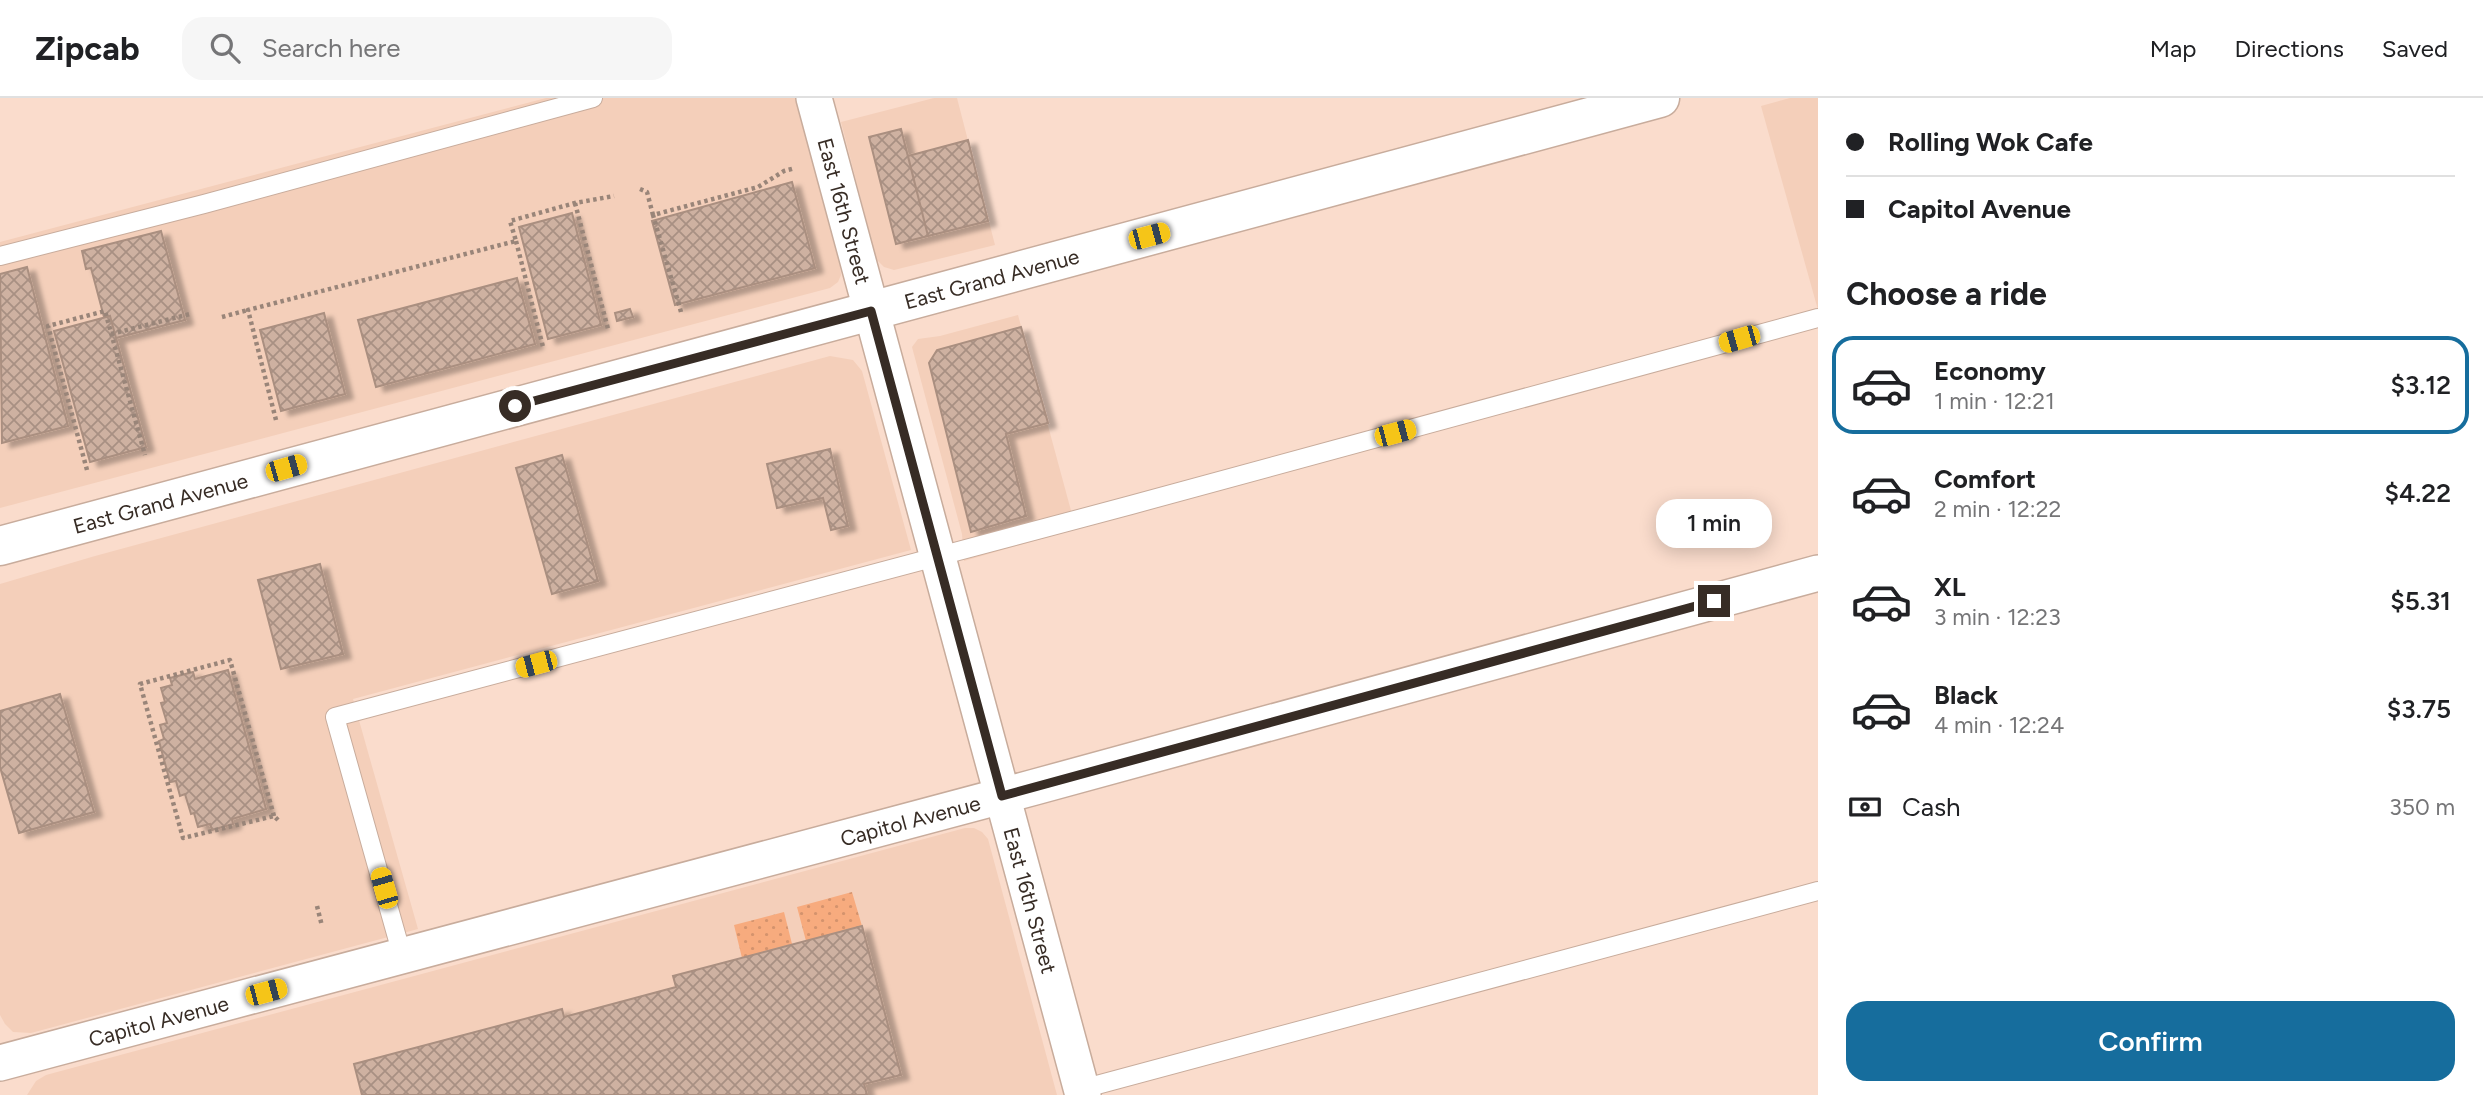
<!DOCTYPE html>
<html lang="en">
<head>
<meta charset="utf-8">
<style>
  :root { --surface:#fff; --page:#f6f6f6; --text:#202124; --muted:#757577; --line:#e0e0e0; --accent:#166d9d }
  body { margin:0; font-family:Figtree,sans-serif; background:var(--page); color:var(--text); height:100vh; display:flex; flex-direction:column; font-size:26px; white-space:nowrap }
  * { box-sizing:border-box; margin:0 }
  p { font-size:23px; color:var(--muted) }
  .icon { flex:none; width:38px; height:38px; fill:none; stroke:currentColor; stroke-width:2; stroke-linecap:round; stroke-linejoin:round }
  .map { position:relative; flex:1; overflow:hidden }
  .drawer { display:flex; flex-direction:column; background:var(--surface); width:665px }
  .drawer>* { flex:none }
  .top-card { display:grid; align-content:center; height:154px; padding:0 28px; background:var(--surface) }
  .end { position:absolute; width:32px; height:32px; margin:-16px; border:9px solid #372c25; background:#fff; box-shadow:0 0 0 4px #fff }
  .from { border-radius:50% }
  .bubble { position:absolute; height:49px; border-radius:21px; background:var(--surface); box-shadow:0 4px 18px #0003; font-size:23px; font-weight:600; line-height:49px; text-align:center }
  .car { position:absolute; width:21px; height:42px; margin:-21px -10px; border-radius:9px; box-shadow:0 0 5px 2px #0007; background:linear-gradient(#f5c518 24%,#345 0 40%,#f5c518 0 76%,#345 0 86%,#f5c518 0) }
  .top-card b { display:flex; align-items:center; gap:24px; height:66px; font-size:26px }
  .top-card b+b { border-top:2px solid var(--line) }
  .top-card i { width:18px; height:18px; background:var(--text) }
  ul { padding:0; list-style:none }
  li { display:flex; align-items:center; gap:21px; height:98px; margin:0 14px 10px; padding:0 14px; border:4px solid transparent; border-radius:21px }
  li div { flex:1 }
  li b { display:block; font-size:26px }
  li em { font-style:normal; font-weight:600 }
  li.active { border-color:var(--accent) }
  li>.icon { width:63px; height:63px; stroke-width:1.5 }
  h2 { padding:0 28px; font-size:32px; line-height:84px }
  .pay { display:flex; align-items:center; gap:18px; height:77px; padding:0 28px; font-size:26px }
  .pay p { margin-inline-start:auto }
  .button { display:flex; gap:14px; margin-top:auto; padding:14px 28px }
  .button a { flex:1; height:80px; border-radius:21px; background:var(--accent); color:#fff; font-size:28px; font-weight:600; line-height:80px; text-align:center }
  header { display:flex; align-items:center; gap:42px; box-sizing:border-box; height:98px; padding:0 35px; background:var(--surface); border-bottom:2px solid var(--line) }
  header strong { font-size:33px }
  nav { display:flex; gap:38px; margin-inline-start:auto; font-size:24px }
  .search { width:490px; height:63px; background:var(--page); display:flex; align-items:center; gap:18px; box-sizing:border-box; padding:0 24px; border-radius:21px; color:var(--muted); font-size:26px }
  main { display:flex; flex:1; min-height:0 }
  .map>svg:first-child { display:block }
  .built { fill:#f4cfba }
  .green { fill:url(#green-dots) }
  .building { fill:url(#building-cross-hatch); stroke:#aa8f80; stroke-width:2; filter:url(#shadow) }
  .lines { fill:none; stroke-linecap:round; stroke-linejoin:round }
  .service-casing { stroke:#c8ac9c; stroke-width:20 }
  .minor-casing { stroke:#c8ac9c; stroke-width:38 }
  .secondary-casing { stroke:#c8ac9c; stroke-width:41 }
  .path { stroke:#998579; stroke-width:4.5; stroke-dasharray:3.5 3.5; stroke-linecap:butt }
  .service { stroke:#fff; stroke-width:18 }
  .minor { stroke:#fff; stroke-width:35 }
  .secondary { stroke:#fff; stroke-width:38 }
  .route { stroke:#372c25; stroke-width:9 }
  .labels { text-anchor:middle; dominant-baseline:central; stroke-width:6; stroke-linejoin:round; paint-order:stroke }
  .street-label { font-size:21px; fill:#372c25; stroke:#feece2 }
</style>
</head>
<body>
<header>
<strong>Zipcab</strong>
<div class="search"><svg class="icon" aria-label="search" viewBox="0 0 24 24"><circle cx="10" cy="10" r="6"/><path d="M15 15l6 6"/></svg>Search here</div>
<nav><a>Map</a><a>Directions</a><a>Saved</a></nav>
</header>
<main>
<div class="map">
<svg width="1818" height="997" viewBox="0 0 1818 997">
  <defs>
    <pattern id="green-dots" width="8" height="8" patternUnits="userSpaceOnUse" patternTransform="scale(1.75)"><rect width="8" height="8" fill="#f7ab7e"/><path d="M2 2h.1M6 6h.1" fill="none" stroke="#d4936d" stroke-width="1.8" stroke-linecap="round"/></pattern>
    <pattern id="building-cross-hatch" width="8" height="8" patternUnits="userSpaceOnUse" patternTransform="scale(1.75)"><rect width="8" height="8" fill="#ceb1a1"/><path d="M0 0l8 8M0 8l8-8" fill="none" stroke="#a89083"/></pattern>
    <filter id="shadow"><feDropShadow dx="8" dy="4.5" stdDeviation="2" flood-color="#0004"/></filter>
  </defs>
  <rect width="100%" height="100%" fill="#fadccc"/>
  <path class="built" d="M546,0H795L840,168L841,177L838,184L830,190L0,410V144Z
    M934,0H957L995,147L894,172L884,169L877,162L874,152L841,24Z
    M1790,0H1818V212L1761,8Z
    M1018,217L1076,431L964,463L962,436L912,249L918,241L940,238Z
    M830,258L853,262L862,273L911,452L353,601L418,831L31,935L13,934L5,926L0,917V486L95,458Z
    M965,730H974L982,734L988,741L1057,997H27L36,983L46,977Z"/>
  <path class="green" d="M852,794L862,828L806,843L797,809Z
    M784,814L792,846L742,860L734,827Z"/>
  <path class="building" d="M901,31L928,138L896,146L869,39Z
    M968,42L988,123L928,138L908,58Z
    M792,84L815,170L675,207L652,123Z
    M572,115L601,227L548,241L519,129Z
    M161,133L185,222L116,240L110,218L104,219L91,170L86,171L82,153Z
    M27,169L68,328L2,345L0,176Z
    M517,180L535,246L376,289L358,222Z
    M630,211L633,219L617,223L615,215Z
    M324,215L345,296L281,313L260,232Z
    M110,218L146,349L90,364L54,233Z
    M1021,229L1048,325L1006,336L1026,418L971,434L929,265L937,252Z
    M830,351L848,428L831,432L823,400L777,410L767,366Z
    M562,357L598,483L552,496L516,370Z
    M320,466L343,556L281,571L258,482Z
    M228,572L266,711L232,721L233,726L212,732L210,726L198,729L194,715L191,716L185,696L180,698L176,683L170,684L159,643L164,641L160,627L167,625L161,605L165,604L161,590L172,587L170,580L193,574L195,581Z
    M60,596L94,714L19,735L0,669V613Z
    M862,828L901,977L864,986L867,997H362L354,966L562,911L564,919L676,889L673,878Z"/>
  <g class="lines">
    <defs>
      <path id="service" d="M0,158L204,106L593,0
        M402,857L335,619L1131,407L1818,220
        M1082,991L1818,793"/>
      <g id="minor">
        <path id="s1" d="M814,0L1083,997"/>
        <path id="s2" d="M0,965L1035,689L1818,475"/>
      </g>
      <g id="secondary">
        <path id="s3" d="M0,448L1660,0"/>
      </g>
    </defs>
    <use href="#service" class="service-casing"/>
    <use href="#minor" class="minor-casing"/>
    <use href="#secondary" class="secondary-casing"/>
    <path class="path" d="M640,91L647,94L653,117
      M575,105L608,231
      M516,143L543,249
      M681,214L653,117L758,89L784,73L795,70
      M222,219L248,212
      M111,236L190,216
      M276,322L248,212L516,143L510,123L575,105L614,98
      M87,372L48,228L105,213L145,357
      M274,718L230,562L140,586L183,740L274,718L278,722
      M317,808L322,828"/>
    <use href="#service" class="service"/>
    <use href="#minor" class="minor"/>
    <use href="#secondary" class="secondary"/>
  </g>
  <g class="lines">
    <path class="route" d="M515,308L871,213L1002,698L1714,503"/>
  </g>
  <g class="labels">
    <g class="street-label">
      <text stroke="none"><textPath href="#s1" startOffset="117">East 16th Street</textPath></text>
      <text stroke="none"><textPath href="#s3" startOffset="1027">East Grand Avenue</textPath></text>
      <text stroke="none"><textPath href="#s3" startOffset="166">East Grand Avenue</textPath></text>
      <text stroke="none"><textPath href="#s2" startOffset="942">Capitol Avenue</textPath></text>
      <text stroke="none"><textPath href="#s1" startOffset="831">East 16th Street</textPath></text>
      <text stroke="none"><textPath href="#s2" startOffset="164">Capitol Avenue</textPath></text>
    </g>
  </g>
</svg>
<i class="end from" style="left:515px;top:308px"></i>
<i class="end" style="left:1714px;top:503px"></i>
<div class="bubble" style="left:1656px;top:401px;width:116px">1 min</div>
<i class="car" style="left:1149px;top:138px;rotate:75deg"></i>
<i class="car" style="left:1739px;top:241px;rotate:254deg"></i>
<i class="car" style="left:1395px;top:335px;rotate:75deg"></i>
<i class="car" style="left:286px;top:370px;rotate:74deg"></i>
<i class="car" style="left:536px;top:566px;rotate:255deg"></i>
<i class="car" style="left:384px;top:790px;rotate:344deg"></i>
<i class="car" style="left:266px;top:894px;rotate:75deg"></i>
</div>
<section class="drawer">
<div class="top-card">
<b><i class="from"></i>Rolling Wok Cafe</b>
<b><i></i>Capitol Avenue</b>
</div>
<h2>Choose a ride</h2>
<ul>
<li class="active"><svg class="icon" aria-label="car" viewBox="0 0 24 24"><path d="M5 17H2v-5l4-1 3-4h7l3 4 3 1v5h-3M9 17h6M6 11h13"/><circle cx="7" cy="17" r="2"/><circle cx="17" cy="17" r="2"/></svg><div><b>Economy</b><p>1 min · 12:21</p></div><em>$3.12</em></li>
<li><svg class="icon" aria-label="car" viewBox="0 0 24 24"><path d="M5 17H2v-5l4-1 3-4h7l3 4 3 1v5h-3M9 17h6M6 11h13"/><circle cx="7" cy="17" r="2"/><circle cx="17" cy="17" r="2"/></svg><div><b>Comfort</b><p>2 min · 12:22</p></div><em>$4.22</em></li>
<li><svg class="icon" aria-label="car" viewBox="0 0 24 24"><path d="M5 17H2v-5l4-1 3-4h7l3 4 3 1v5h-3M9 17h6M6 11h13"/><circle cx="7" cy="17" r="2"/><circle cx="17" cy="17" r="2"/></svg><div><b>XL</b><p>3 min · 12:23</p></div><em>$5.31</em></li>
<li><svg class="icon" aria-label="car" viewBox="0 0 24 24"><path d="M5 17H2v-5l4-1 3-4h7l3 4 3 1v5h-3M9 17h6M6 11h13"/><circle cx="7" cy="17" r="2"/><circle cx="17" cy="17" r="2"/></svg><div><b>Black</b><p>4 min · 12:24</p></div><em>$3.75</em></li>
</ul>
<div class="pay"><svg class="icon" aria-label="cash" viewBox="0 0 24 24"><path d="M3 7h18v10H3z"/><circle cx="12" cy="12" r="2"/></svg>Cash<p>350 m</p></div>
<div class="button"><a>Confirm</a></div>
</section>
</main>
</body>
</html>
